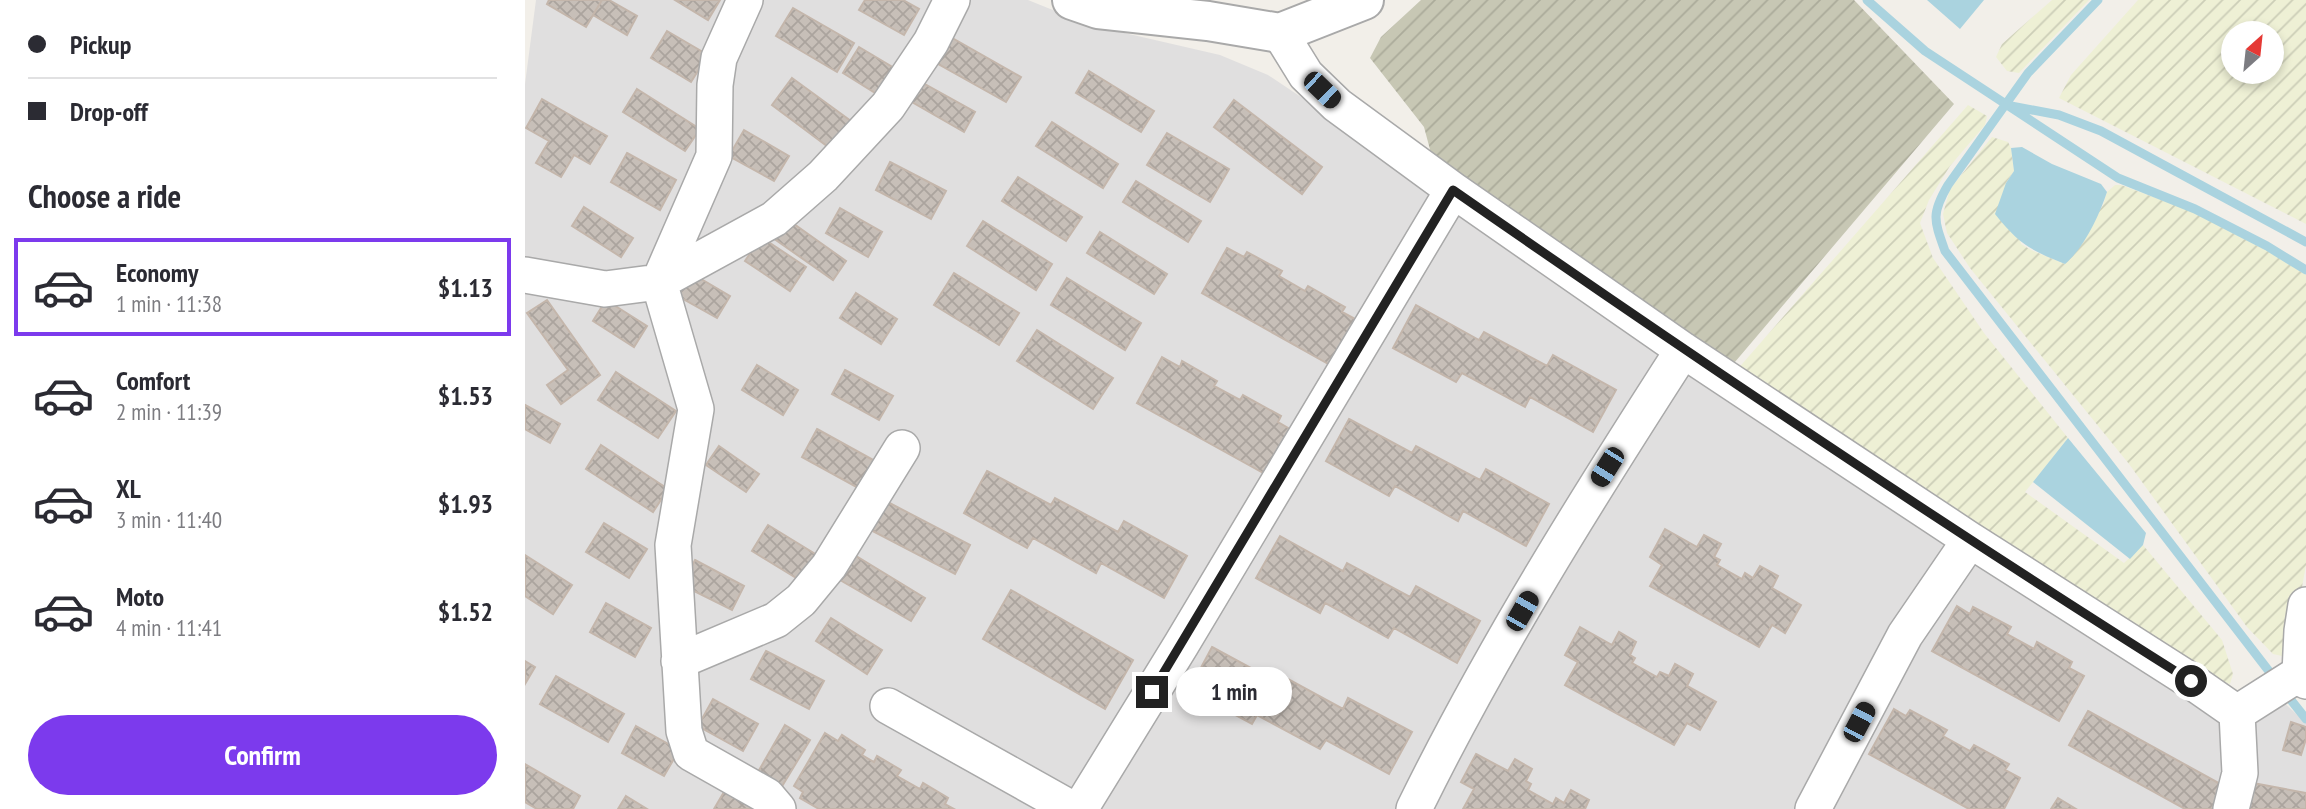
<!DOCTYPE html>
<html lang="en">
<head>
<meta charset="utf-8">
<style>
  :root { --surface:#fff; --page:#f7f7f7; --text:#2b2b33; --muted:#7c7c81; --line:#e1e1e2; --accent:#7c3aed }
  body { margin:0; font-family:"PT Sans Narrow",sans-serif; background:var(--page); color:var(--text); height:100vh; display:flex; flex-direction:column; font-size:26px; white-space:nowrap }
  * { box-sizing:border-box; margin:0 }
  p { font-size:23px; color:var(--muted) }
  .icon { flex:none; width:38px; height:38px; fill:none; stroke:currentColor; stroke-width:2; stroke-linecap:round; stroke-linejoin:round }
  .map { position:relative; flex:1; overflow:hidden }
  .details { display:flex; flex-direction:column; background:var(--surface); width:525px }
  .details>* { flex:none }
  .top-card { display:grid; align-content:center; height:154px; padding:0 28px; background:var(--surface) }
  .needle { width:46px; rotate:27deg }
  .controls { position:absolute; left:1696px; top:21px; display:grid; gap:14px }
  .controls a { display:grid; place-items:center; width:63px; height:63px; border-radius:50%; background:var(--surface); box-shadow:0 4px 10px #0003; font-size:35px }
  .end { position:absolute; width:32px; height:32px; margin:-16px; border:9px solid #222; background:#fff; box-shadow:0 0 0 4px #fff }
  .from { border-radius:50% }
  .bubble { position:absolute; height:49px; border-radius:24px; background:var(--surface); box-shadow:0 4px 10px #0003; font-size:23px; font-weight:600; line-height:49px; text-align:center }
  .car { position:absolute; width:21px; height:42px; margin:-21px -10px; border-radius:9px; box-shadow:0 0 5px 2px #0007; background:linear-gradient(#222 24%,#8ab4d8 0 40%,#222 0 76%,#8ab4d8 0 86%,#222 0) }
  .top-card b { display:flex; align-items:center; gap:24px; height:66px; font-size:26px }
  .top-card b+b { border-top:2px solid var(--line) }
  .top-card i { width:18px; height:18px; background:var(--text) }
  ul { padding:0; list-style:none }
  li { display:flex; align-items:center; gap:21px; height:98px; margin:0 14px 10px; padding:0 14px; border:4px solid transparent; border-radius:0px }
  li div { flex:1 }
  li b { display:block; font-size:26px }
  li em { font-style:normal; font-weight:600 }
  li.current { border-color:var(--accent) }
  li>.icon { width:63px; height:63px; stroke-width:1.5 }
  h2 { padding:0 28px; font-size:32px; line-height:84px }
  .button { display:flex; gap:14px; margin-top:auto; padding:14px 28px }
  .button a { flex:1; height:80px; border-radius:42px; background:var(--accent); color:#fff; font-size:28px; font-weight:600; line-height:80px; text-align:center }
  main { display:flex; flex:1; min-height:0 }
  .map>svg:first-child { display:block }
  .residential { fill:#e0dfdf }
  .construction { fill:url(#construction-furrows) }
  .farmland { fill:url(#farmland-furrows); fill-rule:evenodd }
  .water { fill:#aad3df }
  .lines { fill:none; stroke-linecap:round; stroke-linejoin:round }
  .stream { stroke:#aad3df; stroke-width:9 }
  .building { fill:url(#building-cross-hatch); stroke:#c4b6ab; stroke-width:2 }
  .minor-casing { stroke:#a9a9a9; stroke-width:38 }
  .tertiary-casing { stroke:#a9a9a9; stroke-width:42 }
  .minor { stroke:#fff; stroke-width:35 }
  .tertiary { stroke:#fff; stroke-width:38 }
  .route { stroke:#222; stroke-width:9 }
</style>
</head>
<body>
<main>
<section class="details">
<div class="top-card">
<b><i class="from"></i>Pickup</b>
<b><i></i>Drop-off</b>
</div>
<h2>Choose a ride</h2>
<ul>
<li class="current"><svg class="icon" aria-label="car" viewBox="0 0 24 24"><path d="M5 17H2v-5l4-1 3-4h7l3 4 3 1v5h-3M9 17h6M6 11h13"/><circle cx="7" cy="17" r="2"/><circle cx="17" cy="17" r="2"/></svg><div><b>Economy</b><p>1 min · 11:38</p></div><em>$1.13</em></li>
<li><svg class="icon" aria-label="car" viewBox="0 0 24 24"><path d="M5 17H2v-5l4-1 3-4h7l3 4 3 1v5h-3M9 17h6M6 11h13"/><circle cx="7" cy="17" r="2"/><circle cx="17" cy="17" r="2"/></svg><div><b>Comfort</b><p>2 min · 11:39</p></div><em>$1.53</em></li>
<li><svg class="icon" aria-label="car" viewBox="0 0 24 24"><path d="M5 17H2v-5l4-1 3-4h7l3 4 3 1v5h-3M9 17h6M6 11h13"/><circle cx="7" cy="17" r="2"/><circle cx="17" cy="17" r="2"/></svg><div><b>XL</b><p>3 min · 11:40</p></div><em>$1.93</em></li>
<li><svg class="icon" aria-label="car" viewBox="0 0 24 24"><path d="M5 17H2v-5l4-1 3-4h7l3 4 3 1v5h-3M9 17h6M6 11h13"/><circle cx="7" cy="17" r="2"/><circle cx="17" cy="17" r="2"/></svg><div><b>Moto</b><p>4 min · 11:41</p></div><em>$1.52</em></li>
</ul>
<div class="button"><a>Confirm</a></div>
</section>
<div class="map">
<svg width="1781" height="809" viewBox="0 0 1781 809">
  <defs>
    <pattern id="construction-furrows" width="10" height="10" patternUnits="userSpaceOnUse" patternTransform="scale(1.75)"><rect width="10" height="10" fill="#c7c7b4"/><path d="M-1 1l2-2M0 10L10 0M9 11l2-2" fill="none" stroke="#abab9a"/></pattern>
    <pattern id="farmland-furrows" width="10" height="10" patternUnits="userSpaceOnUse" patternTransform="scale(1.75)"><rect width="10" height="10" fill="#eef0d5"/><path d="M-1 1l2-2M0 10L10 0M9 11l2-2" fill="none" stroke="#ccceb7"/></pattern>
    <pattern id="building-cross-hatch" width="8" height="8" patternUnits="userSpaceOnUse" patternTransform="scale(1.75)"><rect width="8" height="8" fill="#c7bfb8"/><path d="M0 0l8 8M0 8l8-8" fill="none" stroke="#aba49e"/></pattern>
  </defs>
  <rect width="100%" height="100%" fill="#f2efe9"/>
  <path class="residential" d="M11,0H503L565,25L695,55L743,75L1703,719L1756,700L1781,723V809H0V84Z"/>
  <path class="construction" d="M896,0H1329L1429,104L1204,369L907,157L899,127L845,58L856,37Z"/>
  <path class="farmland" d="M1527,0H1564L1494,73L1482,71L1471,57L1477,44Z
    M1613,0H1781V224L1534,98L1546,75ZM1708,33H1746V72H1708Z
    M1443,105L1462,116L1460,125L1425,166L1404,200L1395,223L1408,258L1459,333L1543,438L1500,492L1599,563L1618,545L1697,640L1708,674L1705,684L1678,676L1211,371Z
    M1467,137L1483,142L1486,148L1489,171L1481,183L1496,244L1506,250L1540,264L1578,205L1582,192L1590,185H1596L1666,211L1744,252L1781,275V565L1770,625L1764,644L1757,656L1748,654L1722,627L1604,464L1445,268L1422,233L1418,214L1425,189Z"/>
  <path class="water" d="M1402,0H1459L1435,29Z
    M1497,147L1527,164L1576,184L1582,192C1574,216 1559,248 1540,264C1505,250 1494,244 1470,214L1481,183L1489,171L1486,148Z
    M1543,438L1621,533L1618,545L1605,559L1508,482Z"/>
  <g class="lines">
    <path class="stream" d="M1342,0L1400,51L1593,178L1670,209L1742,246L1781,270
      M1573,0L1503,73L1423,185C1406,214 1409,220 1420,251L1750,679
      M1486,106L1534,115L1576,131L1781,242
      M1758,690L1781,719"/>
  </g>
  <path class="building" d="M24,0H77L61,27L22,4Z
    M77,0H84L112,16L102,35L68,15Z
    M150,0H195L183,20Z
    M340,0H378L394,9L379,35L334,10Z
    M268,8L329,43L312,72L251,36Z
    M142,31L183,55L166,82L126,58Z
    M422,35L496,77L481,102L408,61Z
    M334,47L376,72L360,99L318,73Z
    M564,71L629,111L616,132L551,93Z
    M267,78L330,124L310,152L247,105Z
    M389,78L450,112L439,132L378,97Z
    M112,89L175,129L160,151L98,112Z
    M17,99L82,136L65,164L49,155L36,177L11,163L24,141L1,128Z
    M709,100L797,167L777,194L689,127Z
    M527,122L593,164L578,188L511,146Z
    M219,130L264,156L249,181L204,156Z
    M642,133L704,169L685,202L622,165Z
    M102,153L151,180L135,210L86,182Z
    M365,162L421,191L406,219L351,190Z
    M493,177L557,217L541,241L477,201Z
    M611,181L676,221L663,242L598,202Z
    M59,207L108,238L96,257L47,226Z
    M315,208L357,232L343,257L301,233Z
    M262,219L321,261L308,280L248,238Z
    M458,221L527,264L511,290L442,246Z
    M575,232L642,274L629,294L562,253Z
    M236,237L281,267L265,291L220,261Z
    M702,248L719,257L722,252L757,271L754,276L780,291L783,286L820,307L817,312L830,319L805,365L677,293Z
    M166,273L205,296L192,318L153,296Z
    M429,273L494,313L474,345L409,305Z
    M542,278L616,323L600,350L526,305Z
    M331,293L372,319L356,344L315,318Z
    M22,300L75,375L36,404L22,385L43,370L2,313Z
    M81,300L122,326L109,347L68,321Z
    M891,305L954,340L959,332L1022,366L1028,355L1091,390L1068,432L1005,397L1000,407L937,373L931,382L868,348Z
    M512,330L588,378L568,409L492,361Z
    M637,357L655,367L657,361L692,381L689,386L715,400L718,395L756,416L753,422L765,429L740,474L612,403Z
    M232,365L273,390L258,415L217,390Z
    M320,370L368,396L354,420L307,394Z
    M91,372L151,411L133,438L73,400Z
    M0,405L35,424L25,443L0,429Z
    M824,419L887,453L891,446L955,480L961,469L1024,504L1001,546L938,511L933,521L870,486L864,496L801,461Z
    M292,429L359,466L344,494L277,457Z
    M76,445L143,489L128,512L61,469Z
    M194,446L234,474L221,492L181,465Z
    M462,471L526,505L530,498L593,532L599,521L662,556L639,598L576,563L571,573L508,538L502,548L439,513Z
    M355,498L445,545L430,574L340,527Z
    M79,523L122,549L104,578L61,552Z
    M243,525L292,555L276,581L227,551Z
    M1140,529L1172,547L1179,535L1196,544L1189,557L1195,560L1192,565L1217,579L1220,573L1228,578L1235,566L1253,576L1247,588L1276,605L1260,633L1247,625L1234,647L1125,586L1137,565L1125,557Z
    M755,536L818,571L822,563L885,597L891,586L955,621L932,663L869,628L863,638L800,603L795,613L731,578Z
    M323,551L400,598L386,621L308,576Z
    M0,555L47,585L28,614L0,596Z
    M170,560L219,586L207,610L157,585Z
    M486,590L608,660L580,709L458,639Z
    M81,603L126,628L110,657L65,632Z
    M1432,606L1445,614L1448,607L1486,627L1482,634L1509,649L1512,642L1547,662L1544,668L1559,676L1534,721L1407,651Z
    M306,618L357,650L342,674L291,641Z
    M1055,627L1087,645L1094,632L1111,642L1105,655L1110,658L1107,663L1132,677L1135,672L1144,676L1150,664L1168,674L1162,686L1191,702L1175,730L1162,723L1149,745L1040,685L1053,662L1040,655Z
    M687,647L750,681L754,674L818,709L823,698L887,732L864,774L801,740L795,749L732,715L727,724L664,690Z
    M241,651L299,681L284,709L226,679Z
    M0,661L10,667L0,684Z
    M31,676L99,714L83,742L15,704Z
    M188,699L233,724L218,751L173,726Z
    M1369,709L1381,716L1385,710L1422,730L1418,736L1445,751L1449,745L1484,764L1480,770L1495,778L1479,809H1444L1344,754Z
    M1563,711L1699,786L1687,809H1660L1544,745Z
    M1766,722L1781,727V739L1776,755L1758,750Z
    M260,725L285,740L253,793L229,779Z
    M111,726L154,750L139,776L97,753Z
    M300,733L313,741L317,735L340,750L337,755L349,762L352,756L376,770L372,776L395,789L398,783L423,798L420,804L429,809H294L275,798L278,792L269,786Z
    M951,754L983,771L990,759L1007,769L1001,781L1006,784L1003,790L1028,804L1031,798L1039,803L1046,790L1064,800L1060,809H938L949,789L936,782Z
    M0,764L55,796L48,809H12L0,802Z
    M1728,783L1781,793V809H1723Z
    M203,785L244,809H189Z
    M101,796L122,809H93Z
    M1533,798L1551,809H1526Z"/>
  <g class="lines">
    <defs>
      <path id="minor" d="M220,0L194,58L190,85L189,156L134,282L171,409L148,545L159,731L166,753L242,796L253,809
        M755,33L781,75L812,105L928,190L1158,350L1445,540
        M0,275L80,289L134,282L249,219L298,176L363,106L406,42L427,0
        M154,661L251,620L276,600L304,566L377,448
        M1775,673L1777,631L1781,605
        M363,706L547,809
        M1712,713L1775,673L1781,681
        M555,809L656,645L928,190
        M889,809C967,650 1062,499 1158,350
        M1288,809L1380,635L1445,540L1666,681L1712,713
        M1706,809L1715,773L1712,713"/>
      <path id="tertiary" d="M547,0L573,9L683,21L755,33L839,0"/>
    </defs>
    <use href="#minor" class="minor-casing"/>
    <use href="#tertiary" class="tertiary-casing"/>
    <use href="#minor" class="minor"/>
    <use href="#tertiary" class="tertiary"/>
  </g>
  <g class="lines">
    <path class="route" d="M627,692L928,190C1171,359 1416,524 1666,681"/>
  </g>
</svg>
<div class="controls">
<a><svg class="needle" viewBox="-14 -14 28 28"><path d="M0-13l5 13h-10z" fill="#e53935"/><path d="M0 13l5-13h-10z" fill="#7c7c81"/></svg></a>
</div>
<i class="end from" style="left:1666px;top:681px"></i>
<i class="end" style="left:627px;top:692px"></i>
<div class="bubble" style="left:651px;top:667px;width:116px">1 min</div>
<i class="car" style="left:797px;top:90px;rotate:134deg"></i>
<i class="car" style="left:1082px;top:467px;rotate:212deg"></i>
<i class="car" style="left:997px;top:611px;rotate:30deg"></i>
<i class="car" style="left:1334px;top:722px;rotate:28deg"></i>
</div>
</main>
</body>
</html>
